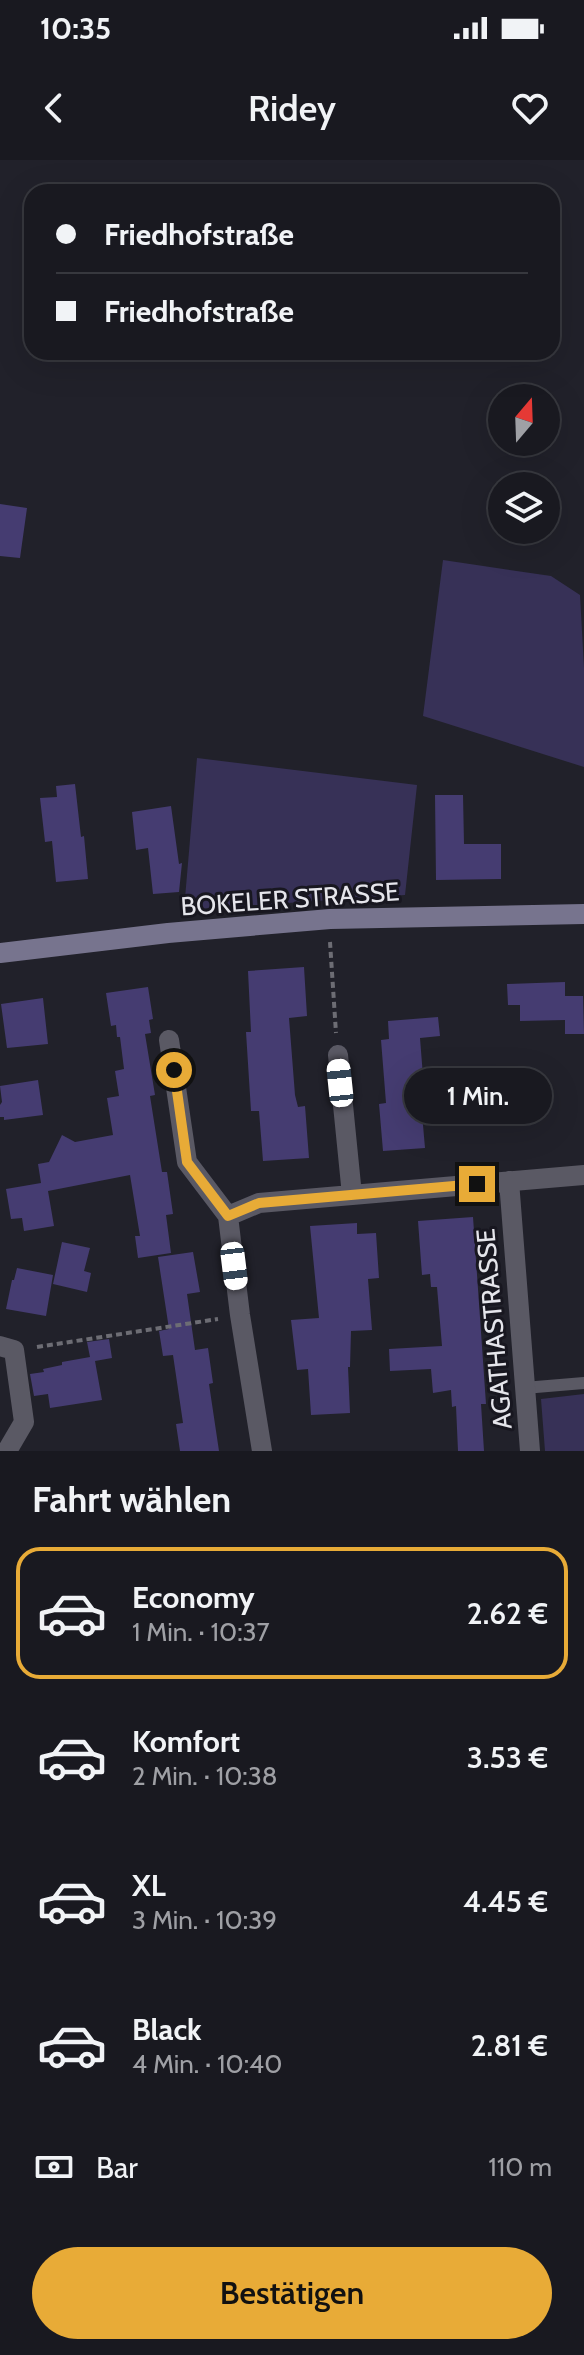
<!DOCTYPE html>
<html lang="de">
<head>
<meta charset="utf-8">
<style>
  :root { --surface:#191920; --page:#222229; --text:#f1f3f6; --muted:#9fa0a5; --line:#37383e; --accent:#e8ab37 }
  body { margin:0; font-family:Cabin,sans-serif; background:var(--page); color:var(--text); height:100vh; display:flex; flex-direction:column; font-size:30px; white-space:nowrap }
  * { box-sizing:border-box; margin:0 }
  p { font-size:26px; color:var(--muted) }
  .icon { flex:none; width:44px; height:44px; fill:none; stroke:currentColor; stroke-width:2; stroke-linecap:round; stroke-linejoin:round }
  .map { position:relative; height:1291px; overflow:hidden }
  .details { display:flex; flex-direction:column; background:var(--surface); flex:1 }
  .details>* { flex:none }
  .top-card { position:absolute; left:24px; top:24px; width:536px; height:176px; border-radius:24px; box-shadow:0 8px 32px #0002,0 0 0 2px var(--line); display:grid; align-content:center; height:176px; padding:0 32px; background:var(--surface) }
  .needle { width:52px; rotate:19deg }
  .buttons { position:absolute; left:488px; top:224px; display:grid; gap:16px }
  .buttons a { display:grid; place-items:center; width:72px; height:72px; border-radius:50%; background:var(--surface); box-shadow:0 8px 32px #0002,0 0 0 2px var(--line); font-size:40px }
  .end { position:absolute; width:36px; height:36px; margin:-18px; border:10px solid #e8ab37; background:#111; box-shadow:0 0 0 4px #111 }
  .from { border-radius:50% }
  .bubble { position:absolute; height:56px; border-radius:28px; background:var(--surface); box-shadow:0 8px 32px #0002,0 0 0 2px var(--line); font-size:26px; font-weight:600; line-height:56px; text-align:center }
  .car { position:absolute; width:24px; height:48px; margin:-24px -12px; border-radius:10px; box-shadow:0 0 6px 2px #0007; background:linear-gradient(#fff 24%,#345 0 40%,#fff 0 76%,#345 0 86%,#fff 0) }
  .top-card b { display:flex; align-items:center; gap:28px; height:76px; font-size:30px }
  .top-card b+b { border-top:2px solid var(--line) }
  .top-card i { width:20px; height:20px; background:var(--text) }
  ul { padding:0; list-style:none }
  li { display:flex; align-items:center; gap:24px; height:132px; margin:0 16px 12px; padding:0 16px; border:4px solid transparent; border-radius:24px }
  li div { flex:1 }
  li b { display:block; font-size:30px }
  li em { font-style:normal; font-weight:600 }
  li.on { border-color:var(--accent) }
  li>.icon { width:72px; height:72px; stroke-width:1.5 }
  h2 { padding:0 32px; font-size:36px; line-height:96px }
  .pay { display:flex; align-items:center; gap:20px; height:88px; padding:0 32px; font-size:30px }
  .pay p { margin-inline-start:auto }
  .action { display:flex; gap:16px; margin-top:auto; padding:16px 32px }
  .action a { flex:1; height:92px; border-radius:48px; background:var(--accent); color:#111; font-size:32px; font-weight:600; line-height:92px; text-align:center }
  .status { display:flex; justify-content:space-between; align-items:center; height:56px; padding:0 40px; background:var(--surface); direction:ltr }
  .status svg { height:22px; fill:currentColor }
  header { display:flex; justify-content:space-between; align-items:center; height:104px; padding:0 32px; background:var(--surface); font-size:36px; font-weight:600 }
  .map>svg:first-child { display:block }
  .green { fill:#373157 }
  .building { fill:#453c71 }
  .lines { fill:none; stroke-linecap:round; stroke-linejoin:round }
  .path { stroke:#6d6d74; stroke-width:4; stroke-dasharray:6 4; stroke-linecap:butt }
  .lane { stroke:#5a5964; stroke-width:12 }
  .street { stroke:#5a5964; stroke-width:20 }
  .secondary { stroke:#77748e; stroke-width:20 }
  .route { stroke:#e8ab37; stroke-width:10 }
  .labels { text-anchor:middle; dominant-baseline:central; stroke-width:6; stroke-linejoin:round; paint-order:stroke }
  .street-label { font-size:26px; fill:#e5e5eb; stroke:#181720 }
</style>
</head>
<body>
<div class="status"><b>10:35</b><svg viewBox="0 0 49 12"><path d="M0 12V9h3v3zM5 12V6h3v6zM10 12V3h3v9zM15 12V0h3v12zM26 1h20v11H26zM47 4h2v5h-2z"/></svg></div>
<header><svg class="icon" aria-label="back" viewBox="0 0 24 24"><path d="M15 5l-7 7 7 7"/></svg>Ridey<svg class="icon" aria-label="heart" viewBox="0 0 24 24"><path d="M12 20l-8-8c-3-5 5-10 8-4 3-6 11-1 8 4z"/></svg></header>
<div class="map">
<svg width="584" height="1291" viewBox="0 0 584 1291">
  <rect width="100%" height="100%" fill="#21212a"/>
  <path class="green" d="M443,400L551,416L580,435L584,508V607L423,556Z
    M197,598L417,625L405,735L184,750Z
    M584,1234V1291H545L541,1239Z"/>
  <path class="building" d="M0,344L27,348L20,398L0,396Z
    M75,624L81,677L84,676L88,719L56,722L52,681L45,682L40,638L57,637L56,626Z
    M435,635H463L464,684H501V719L436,720Z
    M171,646L179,704L182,703L179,732L153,734L148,688L136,690L132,652Z
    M304,807L307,856L289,858L295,935L298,947L305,946L309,998L263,1001L259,951H251L246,872H251L248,811Z
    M565,822V836H583L584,874H565V860L520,861V845H508L507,824Z
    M148,827L153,859L149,860L151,873L145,874L155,935L150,936L162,1012H167L173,1054L166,1055L171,1093L138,1098L135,1076H140L130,1015L48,1031L54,1066L24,1071L22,1058L11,1059L6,1029L41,1023L38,1004L49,1002L62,975L75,982L113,975L107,938L119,936L115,911L124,909L120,877H117L116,865L111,866L106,833Z
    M43,838L48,884L7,888L1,844Z
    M438,857L440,876L420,878L425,942H421L425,988L383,991L379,944L386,943L381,880L389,879L388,861Z
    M38,920L43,955L4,960V957H0V945L2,942L0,926Z
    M473,1057L486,1244H481L484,1291H458L456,1246L452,1247L451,1230L433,1233L431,1209L390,1211L389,1189L442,1186L437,1127H431L430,1114L422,1115L418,1061Z
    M357,1063V1074L376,1073L379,1118L368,1119L372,1170L351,1171L350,1207H348L350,1253L311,1255L308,1209L297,1210L291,1160L319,1158L310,1066Z
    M62,1082L90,1088L84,1111L91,1113L87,1132L53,1124Z
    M193,1092L200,1132L187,1134L195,1190L208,1188L213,1223L209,1224L219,1291H180L176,1264L183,1263L173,1195L163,1196L159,1171L169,1169L158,1097Z
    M17,1108L53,1115L46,1156L6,1149L12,1120H14Z
    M109,1179L112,1198L95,1201L102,1240L50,1248L48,1234L34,1236L30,1214L44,1212L43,1209L62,1205V1202L90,1197L87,1182Z"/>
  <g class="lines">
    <path class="path" d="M330,782L336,873
      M37,1187L218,1159"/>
    <path class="lane" d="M524,1228L584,1223"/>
    <path class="street" d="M169,880L187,1002L228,1056
      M338,895L352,1035
      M509,1021L530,1291
      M0,1186L14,1190L24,1262L7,1291
      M262,1291L240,1155L228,1056L259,1043L584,1015"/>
    <path class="secondary" d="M0,793L168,773L330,759L584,754"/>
  </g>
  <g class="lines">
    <path class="route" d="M174,910L187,1002L228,1056L259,1043L477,1024"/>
  </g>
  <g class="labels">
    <g class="street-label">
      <text transform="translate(290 739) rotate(-4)">BOKELER STRASSE</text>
      <text transform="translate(494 1169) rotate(-95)">AGATHASTRASSE</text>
    </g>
  </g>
</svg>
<div class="buttons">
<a><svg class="needle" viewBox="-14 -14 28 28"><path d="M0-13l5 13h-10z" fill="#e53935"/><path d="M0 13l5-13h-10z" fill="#9fa0a5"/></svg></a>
<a><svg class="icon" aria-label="layers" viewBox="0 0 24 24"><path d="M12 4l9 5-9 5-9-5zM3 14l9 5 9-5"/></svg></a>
</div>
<i class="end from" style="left:174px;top:910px"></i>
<i class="end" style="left:477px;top:1024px"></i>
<div class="bubble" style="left:404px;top:908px;width:148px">1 Min.</div>
<i class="car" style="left:340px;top:923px;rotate:354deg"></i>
<i class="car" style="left:234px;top:1106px;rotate:173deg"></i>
<div class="top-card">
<b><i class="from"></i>Friedhofstraße</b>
<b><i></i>Friedhofstraße</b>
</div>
</div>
<section class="details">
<h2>Fahrt wählen</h2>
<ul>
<li class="on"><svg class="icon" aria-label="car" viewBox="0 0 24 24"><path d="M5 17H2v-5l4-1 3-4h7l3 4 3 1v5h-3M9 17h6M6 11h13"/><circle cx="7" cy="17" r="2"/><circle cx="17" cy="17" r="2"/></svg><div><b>Economy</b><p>1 Min. · 10:37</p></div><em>2.62 €</em></li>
<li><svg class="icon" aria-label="car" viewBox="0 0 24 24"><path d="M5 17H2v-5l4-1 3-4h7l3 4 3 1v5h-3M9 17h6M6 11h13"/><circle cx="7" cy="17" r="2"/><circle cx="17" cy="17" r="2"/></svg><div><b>Komfort</b><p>2 Min. · 10:38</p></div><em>3.53 €</em></li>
<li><svg class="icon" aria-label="car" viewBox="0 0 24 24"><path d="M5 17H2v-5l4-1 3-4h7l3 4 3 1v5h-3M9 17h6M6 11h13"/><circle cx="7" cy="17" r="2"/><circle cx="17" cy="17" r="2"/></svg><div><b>XL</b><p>3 Min. · 10:39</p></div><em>4.45 €</em></li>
<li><svg class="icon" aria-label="car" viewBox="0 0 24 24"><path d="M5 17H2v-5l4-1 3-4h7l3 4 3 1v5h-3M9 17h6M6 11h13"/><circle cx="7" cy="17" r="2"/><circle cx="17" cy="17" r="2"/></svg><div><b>Black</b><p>4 Min. · 10:40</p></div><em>2.81 €</em></li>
</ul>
<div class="pay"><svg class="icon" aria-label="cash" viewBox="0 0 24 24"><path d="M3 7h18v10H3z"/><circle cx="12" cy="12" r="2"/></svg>Bar<p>110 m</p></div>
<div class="action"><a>Bestätigen</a></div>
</section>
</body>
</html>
